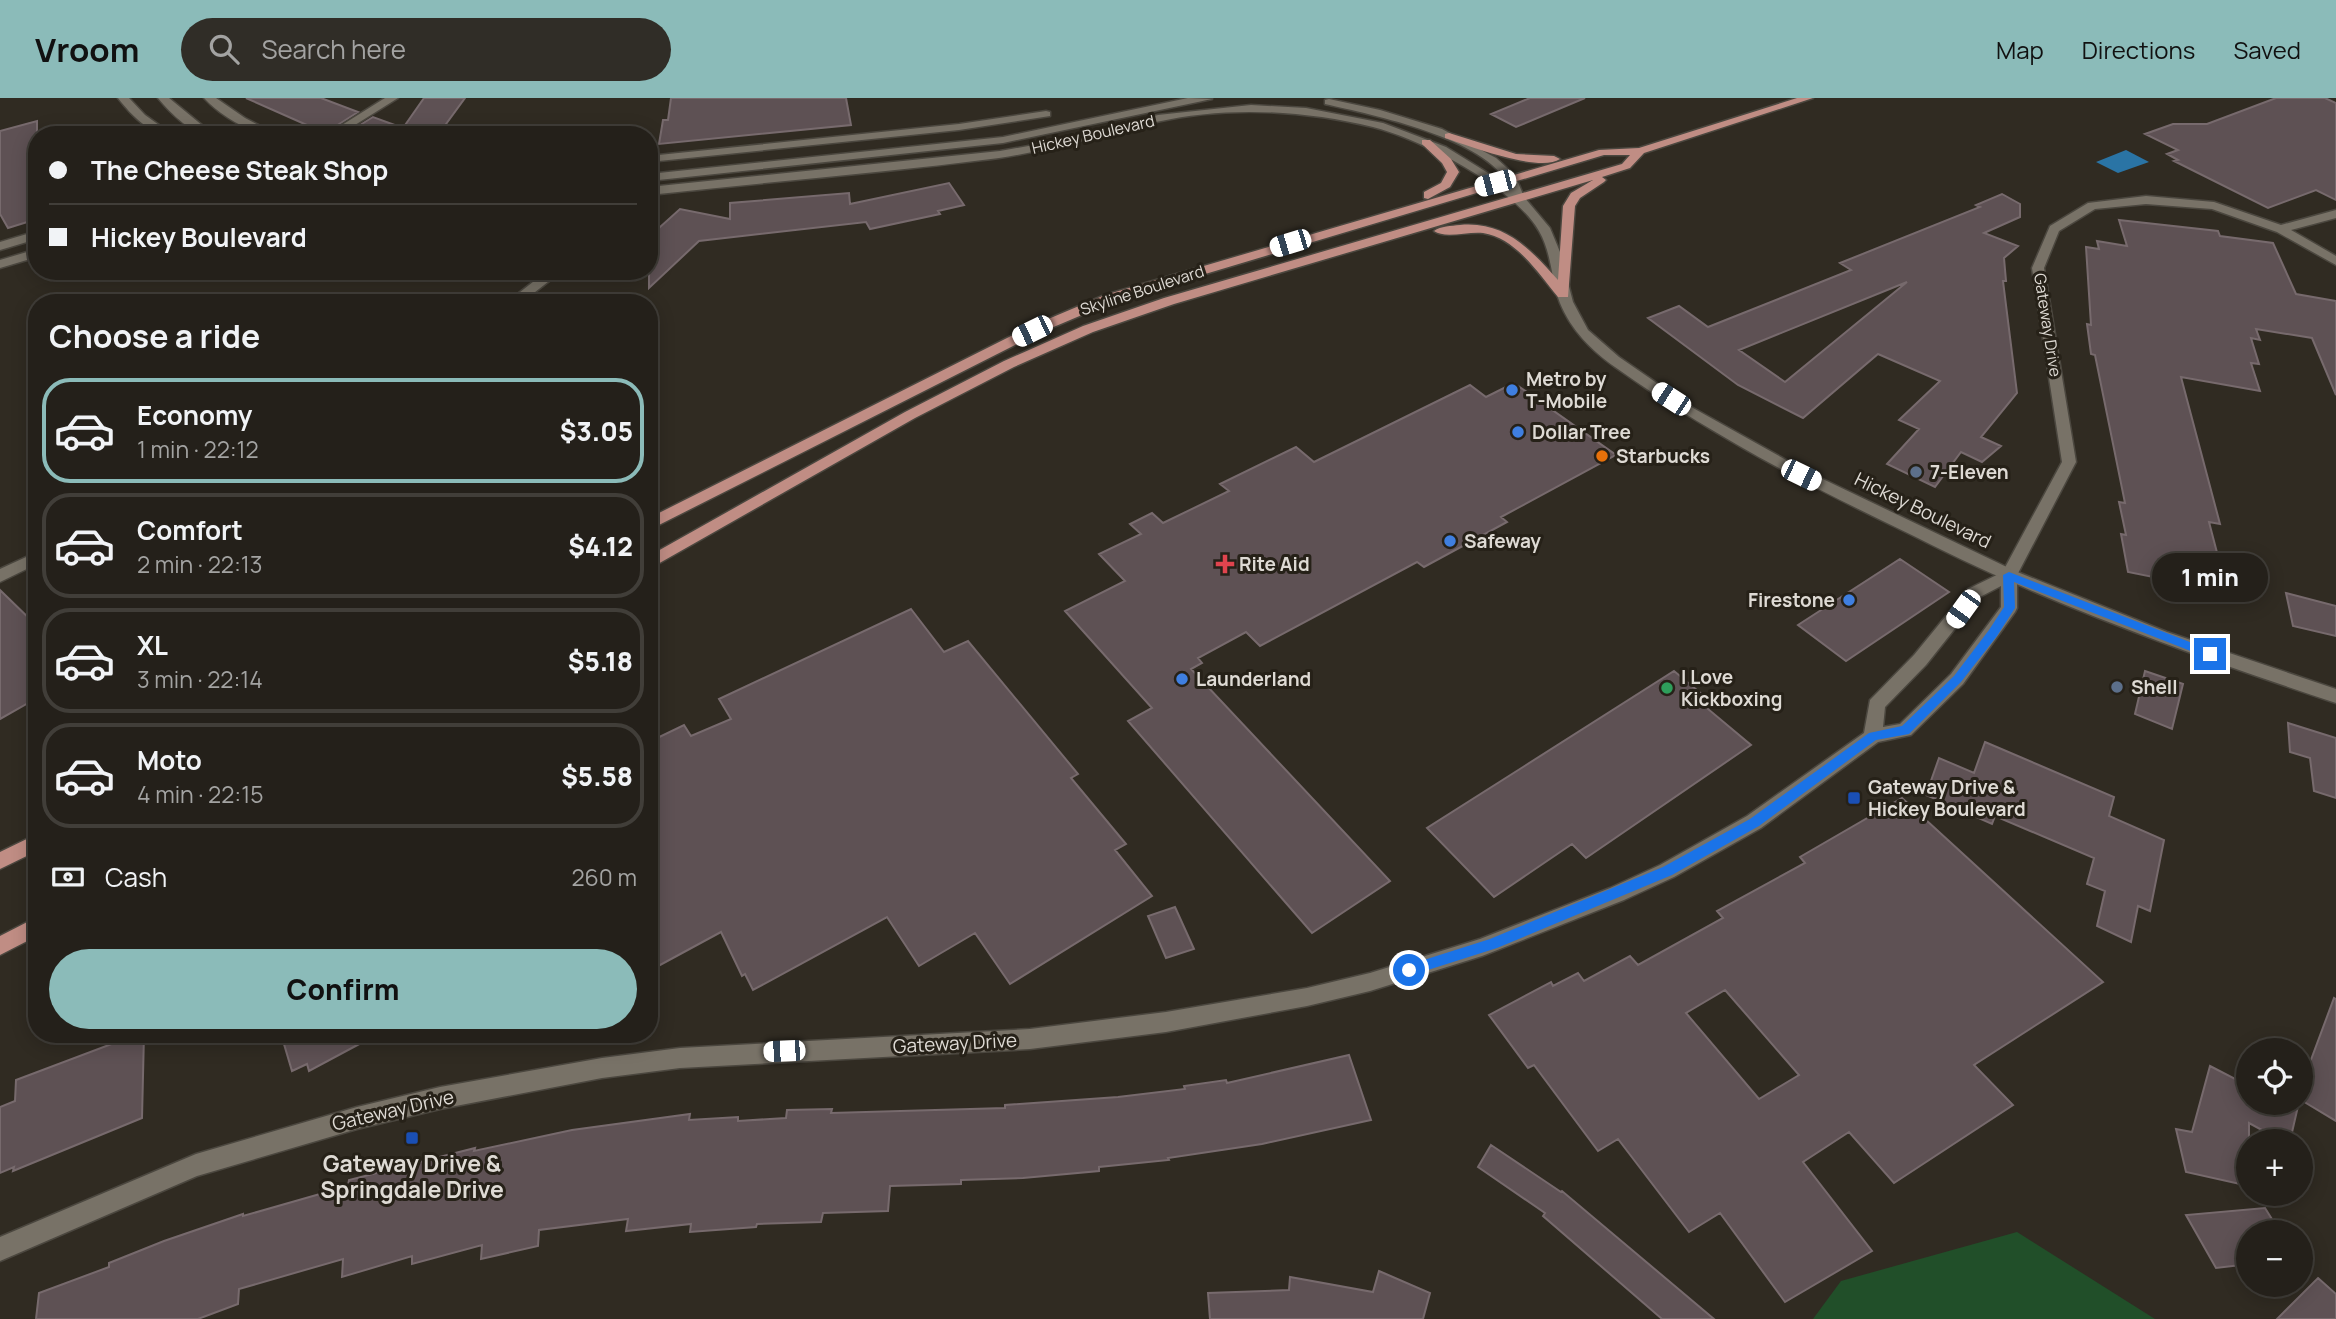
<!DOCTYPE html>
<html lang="en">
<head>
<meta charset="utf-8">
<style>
  :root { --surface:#24201a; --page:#302d27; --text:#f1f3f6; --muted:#a3a3a2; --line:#413e39; --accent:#8bbbb9 }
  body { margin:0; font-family:Manrope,sans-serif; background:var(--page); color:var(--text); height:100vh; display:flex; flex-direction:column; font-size:26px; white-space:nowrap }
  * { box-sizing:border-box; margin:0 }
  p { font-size:23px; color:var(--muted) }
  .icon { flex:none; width:38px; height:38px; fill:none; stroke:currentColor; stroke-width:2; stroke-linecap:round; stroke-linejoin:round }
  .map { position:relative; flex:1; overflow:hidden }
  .details { position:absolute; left:28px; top:196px; width:630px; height:749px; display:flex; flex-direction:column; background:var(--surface); border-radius:28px; box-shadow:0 4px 18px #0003,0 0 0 2px var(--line) }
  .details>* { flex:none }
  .banner { position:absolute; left:28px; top:28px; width:630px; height:154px; border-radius:28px; box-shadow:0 4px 18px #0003,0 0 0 2px var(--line); display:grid; align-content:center; height:154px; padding:0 21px; background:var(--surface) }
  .controls { position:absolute; left:2236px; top:940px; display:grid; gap:14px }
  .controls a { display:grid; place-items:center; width:77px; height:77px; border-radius:50%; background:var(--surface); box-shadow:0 4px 18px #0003,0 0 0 2px var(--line); font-size:35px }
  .end { position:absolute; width:32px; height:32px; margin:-16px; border:9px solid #1a73e8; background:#fff; box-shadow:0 0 0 4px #fff }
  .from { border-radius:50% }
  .bubble { position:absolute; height:49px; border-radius:24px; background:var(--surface); box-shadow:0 4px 18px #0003,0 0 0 2px var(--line); font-size:23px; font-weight:800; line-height:49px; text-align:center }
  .car { position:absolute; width:21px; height:42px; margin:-21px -10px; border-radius:9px; box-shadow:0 0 5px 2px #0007; background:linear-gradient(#fff 24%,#345 0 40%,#fff 0 76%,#345 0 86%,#fff 0) }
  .banner b { display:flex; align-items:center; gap:24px; height:66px; font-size:26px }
  .banner b+b { border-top:2px solid var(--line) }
  .banner i { width:18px; height:18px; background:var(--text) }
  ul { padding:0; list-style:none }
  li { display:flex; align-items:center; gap:21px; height:105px; margin:0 14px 10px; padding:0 7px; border:4px solid var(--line); border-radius:28px }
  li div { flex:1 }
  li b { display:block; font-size:26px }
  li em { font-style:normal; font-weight:800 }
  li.selected { border-color:var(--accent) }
  li>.icon { width:63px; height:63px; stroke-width:1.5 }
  h2 { padding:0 21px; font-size:32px; line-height:84px }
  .pay { display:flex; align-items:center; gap:18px; height:77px; padding:0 21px; font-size:26px }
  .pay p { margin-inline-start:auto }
  .cta { display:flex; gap:14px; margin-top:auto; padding:14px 21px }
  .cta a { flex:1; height:80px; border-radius:42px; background:var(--accent); color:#111; font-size:28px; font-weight:800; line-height:80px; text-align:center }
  header { display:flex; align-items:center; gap:42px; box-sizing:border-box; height:98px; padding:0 35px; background:var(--accent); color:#111 }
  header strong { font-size:33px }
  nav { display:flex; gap:38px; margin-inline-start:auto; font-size:24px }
  .search { width:490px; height:63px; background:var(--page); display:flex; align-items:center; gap:18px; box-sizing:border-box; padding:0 24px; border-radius:38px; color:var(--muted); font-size:26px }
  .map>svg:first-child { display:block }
  .green { fill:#214f29 }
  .water { fill:#2a74a5 }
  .building { fill:#5e5154; stroke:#776a6d; stroke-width:2; fill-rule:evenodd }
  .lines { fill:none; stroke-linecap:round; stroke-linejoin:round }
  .minor-casing { stroke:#4b473f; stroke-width:3 }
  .tertiary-casing { stroke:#4b473f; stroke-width:3 }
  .secondary-casing { stroke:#4b473f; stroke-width:3 }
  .primary-casing { stroke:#4b473f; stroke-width:3 }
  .minor { fill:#787267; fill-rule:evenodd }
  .tertiary { fill:#787267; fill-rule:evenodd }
  .secondary { fill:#787267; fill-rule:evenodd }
  .primary { fill:#c08d84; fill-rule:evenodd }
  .route { fill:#1a73e8 }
  .shop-dot { fill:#3f7fe0; stroke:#262118; stroke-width:2.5 }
  .food-dot { fill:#e8710a; stroke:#262118; stroke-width:2.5 }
  .service-dot { fill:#5c6f8a; stroke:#262118; stroke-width:2.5 }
  .health-dot { fill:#e0444e; stroke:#262118; stroke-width:2.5 }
  .leisure-dot { fill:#2e9e5b; stroke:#262118; stroke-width:2.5 }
  .transit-dot { fill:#1a4fb4; stroke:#262118; stroke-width:2.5 }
  .labels { text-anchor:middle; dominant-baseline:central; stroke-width:6; stroke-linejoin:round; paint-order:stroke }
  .far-street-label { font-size:16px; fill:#dedad4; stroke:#262118 }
  .poi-label { font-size:19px; font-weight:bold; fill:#dedad4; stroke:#262118; text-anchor:start }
  .street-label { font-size:19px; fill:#dedad4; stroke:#262118 }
  .near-poi-label { font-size:23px; font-weight:bold; fill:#dedad4; stroke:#262118 }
</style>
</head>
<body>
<header>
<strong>Vroom</strong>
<div class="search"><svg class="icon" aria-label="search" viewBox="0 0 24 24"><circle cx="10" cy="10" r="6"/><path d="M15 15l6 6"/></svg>Search here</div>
<nav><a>Map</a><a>Directions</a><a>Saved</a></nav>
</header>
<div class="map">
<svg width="2336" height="1221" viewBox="0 0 2336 1221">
  <rect width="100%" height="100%" fill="#302b22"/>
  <path class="green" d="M2017,1134L2155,1221H1813L1841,1183Z"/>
  <path class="water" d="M2126,52L2149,64L2118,75L2096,64Z"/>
  <path class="building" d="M246,0H321L358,14L325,35Z
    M424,0H465L438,37H344L373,19L403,30Z
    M671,0H846L851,27L659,46L663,22H668Z
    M1530,0H1585L1516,29L1491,16Z
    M2276,0H2325L2336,5V102L2316,92L2268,110L2174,63L2178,62L2167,56L2178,52L2145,36L2173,26H2207Z
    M37,23V121L8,130L0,116V33Z
    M949,85L964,107L938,113L940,116L870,131L866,124L699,143L649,190V139L680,111L730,121V105L849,95L850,106Z
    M2002,96L2020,106V119L1984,135L2018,148L2004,160L2006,183H2003L2017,295L1981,339L2001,348L1982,364L1961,354L1935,389L1887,366L1919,331L1899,322L1940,283L1878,256L1803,320L1738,287L1648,220L1679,208L1708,229L1851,172L1840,165L1980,109L1976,107ZM1907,184L1785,284L1739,252Z
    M2119,122L2218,133L2220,138L2273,145L2296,196L2336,203V297L2312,240L2256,231L2260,242L2251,240L2259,266L2251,265L2260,293L2181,279L2220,426L2209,424L2226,489L2172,478L2173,483L2128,474L2121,436L2126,437L2119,404L2125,405L2095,257L2091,256L2087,226L2091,227L2086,149L2099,151L2097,143L2127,148Z
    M1514,285L1616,357L1501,419L1507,424L1424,469L1417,464L1260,548L1246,534L1198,560L1202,565L1191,571L1390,783L1312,835L1128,623L1152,610L1065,513L1125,483L1099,456L1141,436L1130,426L1152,415L1163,425L1229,393L1220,386L1296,349L1314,364L1470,287L1486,299Z
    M1900,461L1949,494L1846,563L1798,527Z
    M0,492L37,528V600L0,621Z
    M2286,495L2336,508V538L2293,528Z
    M911,511L944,554L968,543L1078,676L1071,680L1126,746L1115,752L1152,798L1010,886L975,835L919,868L887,819L753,892L745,876L742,878L721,834L649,873V644L684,627L691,638L731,621L719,601Z
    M1674,573L1715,607L1708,611L1751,647L1586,760L1572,746L1494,799L1427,730Z
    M2145,573L2183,586L2172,631L2135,616Z
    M2288,625L2336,640V700L2314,693L2310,660L2290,654Z
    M1985,644L2114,699L2109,718L2164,742L2150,813L2138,808L2131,844L2097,828L2105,793L2087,786L2094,760L1995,718L1992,726L1926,697L1939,660L1974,675Z
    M1902,700L2103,884L1974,967L2013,1007L1894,1085L1849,1034L1803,1064L1872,1153L1785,1204L1720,1115L1689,1134L1618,1041L1598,1053L1534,967L1528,970L1489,917L1551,884L1553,888L1578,875L1584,883L1630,858L1638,867L1723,820L1717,813L1805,765L1800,759ZM1725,892L1799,977L1759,1001L1686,915Z
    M1175,809L1194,851L1166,860L1148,818Z
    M2334,900L2336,901V1023L2301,1002V962L2309,967Z
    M138,936H144L142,1020L13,1073L14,1069L0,1075V1009L15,1003L16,982Z
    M281,936H378L309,973L307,966L292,973Z
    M1349,957L1371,1022L1262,1046L1168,1060L1169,1062L1099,1069V1073L1023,1080L961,1082V1086L890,1088L888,1113L823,1115L821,1124L757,1126L756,1129L690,1134L691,1126L626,1133L628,1121L539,1132L538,1148L481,1161L482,1147L412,1166V1158L342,1179L343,1161L239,1191L238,1206L198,1221H36L39,1195L109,1169V1165L164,1143L243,1116V1118L348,1088L349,1082L475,1050L474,1053L572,1032L690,1016L689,1022L738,1019V1023L786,1020L787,1012L832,1011L831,1015L1005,1010V1007L1118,999L1185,991L1184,988L1226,982L1227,985Z
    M2210,968L2249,988V1004H2299L2290,1043H2282L2249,1025V1088L2186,1074L2176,1031L2192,1034Z
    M1491,1047L1561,1094L1562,1093L1714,1221H1662L1543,1118L1545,1115L1478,1069Z
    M2265,1110L2280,1134H2249V1166L2216,1170L2186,1117Z
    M1379,1173L1430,1195L1423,1221H1210L1208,1195L1289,1192L1290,1179L1373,1194Z
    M2318,1180L2336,1196V1221H2277Z"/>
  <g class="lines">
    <defs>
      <path id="minor" d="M204,0H216L245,20L278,37C252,37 222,19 204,0Z
        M385,0H398L339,37H326Z
        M1046,13L1050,14V18L959,32L649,64V58L959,26Z
        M2146,98L2214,104L2281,127L2336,112V120L2291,132L2336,158V167L2277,134L2212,111L2146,106L2095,111L2059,133L2044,170L2076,364L2015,481H2003L2001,477L2062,364L2032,170L2050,128L2088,105Z
        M37,133V141L0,152V144Z
        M37,151V159L0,170V162Z
        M547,173H562L521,205H506Z
        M37,454V466L0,484V471Z"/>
      <path id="tertiary" d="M2009,471L2017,477V510L2015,514L1963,586L1911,637L1878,644L1761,730L1674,779L1624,802L1482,858L1370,893L1307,908L1166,934L1030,951L680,970L602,980L440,1011L357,1031L197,1078L0,1163V1139L196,1056L357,1009L440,989L602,960L680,950L1030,931L1166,914L1307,890L1370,875L1480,841L1610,790L1660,767L1747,718L1864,635L1870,602L1914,557L1968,491ZM2001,488V509L1951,576L1900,626L1883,629L1885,609L1926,567L1980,499Z"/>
      <path id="secondary" d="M118,0H129L145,17L173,37C150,37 132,18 118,0Z
        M158,0H169L214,37C192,37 172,17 158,0Z
        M1188,0L1212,1L1003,45L649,83V76L1003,39Z
        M1329,1L1380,12L1442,31L1496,60L1515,77L1524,99L1550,130L1560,154L1573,204L1588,232L1619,259L1693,310L1806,373L2015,473L2167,534L2336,591V605C2225,568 2114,529 2007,482C1966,465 1927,444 1887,425C1792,379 1701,330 1615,269C1592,253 1571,232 1560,205C1551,182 1552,155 1539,133C1514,89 1421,41 1373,29C1302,12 1227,8 1156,24C1103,36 1053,52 999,60C883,75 766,84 649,97V89L1000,53L1073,40L1158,17L1251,7L1306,10L1383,25L1446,49L1509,88C1487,40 1373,17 1325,6V2Z"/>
      <path id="primary" d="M1797,0H1813L1644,55L1630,70L1602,79L1606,82L1604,84L1580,100L1575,108L1568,199H1558C1538,175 1516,140 1483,135C1469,133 1445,141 1434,133C1441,128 1451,128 1460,127C1505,123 1530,151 1558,182L1563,108L1571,95L1593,82L1174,206L1093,234L1014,269L915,320L649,471V458L905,314L1004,263L1083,228L1164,200L1622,66L1630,57H1604L1115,203L1037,236L649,432V420L1027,230L1105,197L1599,52L1639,50Z
        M1449,35L1516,56L1554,58L1560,61C1540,75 1469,48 1445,40V36Z
        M1422,42H1430L1451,61L1459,74L1450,89L1428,101L1424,100V94L1441,85L1447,74L1442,65L1422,46Z
        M37,736V753L0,771V754Z
        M37,819V838L0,857V838Z"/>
    </defs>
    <use href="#minor" class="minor-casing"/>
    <use href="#tertiary" class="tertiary-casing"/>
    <use href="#secondary" class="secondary-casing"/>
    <use href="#primary" class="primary-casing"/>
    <use href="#minor" class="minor"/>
    <use href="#tertiary" class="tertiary"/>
    <use href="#secondary" class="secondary"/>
    <use href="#primary" class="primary"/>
  </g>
  <path class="route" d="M2009,474L2213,553L2215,556L2210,560L2206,559L2014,484L2015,510L1997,538L1961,584L1909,636L1876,642L1759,728L1672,777L1497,850L1409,878L1405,877V868L1490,841L1663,769L1750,721L1869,635L1902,628L1954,578L1989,532L2004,509L2003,477Z"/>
  <g class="shop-dot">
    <circle cx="1512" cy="292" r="7"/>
    <circle cx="1518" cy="334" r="7"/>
    <circle cx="1450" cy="443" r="7"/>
    <circle cx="1849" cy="502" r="7"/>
    <circle cx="1182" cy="581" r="7"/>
  </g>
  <circle class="food-dot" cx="1602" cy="358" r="7"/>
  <g class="service-dot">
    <circle cx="1916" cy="374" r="7"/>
    <circle cx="2117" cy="589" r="7"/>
  </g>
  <path class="health-dot" d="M1221.5 455.5h7v7h7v7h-7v7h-7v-7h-7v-7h7z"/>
  <circle class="leisure-dot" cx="1667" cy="590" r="7"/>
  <g class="transit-dot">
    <rect x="1847" y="693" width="14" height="14" rx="3.5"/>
    <rect x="405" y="1033" width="14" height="14" rx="3.5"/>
  </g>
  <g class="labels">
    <g class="far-street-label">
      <text transform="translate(1093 36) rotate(-13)">Hickey Boulevard</text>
      <text transform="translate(1142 192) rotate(-18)">Skyline Boulevard</text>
      <text transform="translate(2048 227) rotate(81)">Gateway Drive</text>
    </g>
    <g class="poi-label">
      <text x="1526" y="281">Metro by<tspan x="1526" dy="22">T-Mobile</tspan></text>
      <text x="1532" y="334">Dollar Tree</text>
      <text x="1616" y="358">Starbucks</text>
      <text x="1930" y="374">7-Eleven</text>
      <text x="1464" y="443">Safeway</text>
      <text x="1239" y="466">Rite Aid</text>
      <text x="1835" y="502" text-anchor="end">Firestone</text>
      <text x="1681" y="579">I Love<tspan x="1681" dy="22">Kickboxing</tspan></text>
      <text x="1196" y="581">Launderland</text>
      <text x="2131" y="589">Shell</text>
      <text x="1868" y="689">Gateway Drive &amp;<tspan x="1868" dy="22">Hickey Boulevard</tspan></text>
    </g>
    <g class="street-label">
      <text transform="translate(1923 412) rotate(26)">Hickey Boulevard</text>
      <text transform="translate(955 945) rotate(-3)">Gateway Drive</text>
      <text transform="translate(393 1012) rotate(-13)">Gateway Drive</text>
    </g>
    <g class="near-poi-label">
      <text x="412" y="1065">Gateway Drive &amp;<tspan x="412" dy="26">Springdale Drive</tspan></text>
    </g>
  </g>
</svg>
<div class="controls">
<a><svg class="icon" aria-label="locate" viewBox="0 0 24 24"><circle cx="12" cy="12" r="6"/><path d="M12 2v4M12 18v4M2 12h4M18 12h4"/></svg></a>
<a>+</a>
<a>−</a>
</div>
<i class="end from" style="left:1409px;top:872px"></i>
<i class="end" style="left:2210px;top:556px"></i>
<div class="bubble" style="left:2152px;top:455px;width:116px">1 min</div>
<i class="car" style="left:1495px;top:85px;rotate:255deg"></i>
<i class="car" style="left:1290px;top:145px;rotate:253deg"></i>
<i class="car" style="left:1032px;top:233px;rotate:244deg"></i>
<i class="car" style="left:1671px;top:301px;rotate:303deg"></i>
<i class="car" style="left:1801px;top:377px;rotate:116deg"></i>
<i class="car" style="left:1963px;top:511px;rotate:216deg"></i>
<i class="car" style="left:784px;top:953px;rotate:268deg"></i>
<div class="banner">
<b><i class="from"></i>The Cheese Steak Shop</b>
<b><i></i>Hickey Boulevard</b>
</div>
<section class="details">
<h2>Choose a ride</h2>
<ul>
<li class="selected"><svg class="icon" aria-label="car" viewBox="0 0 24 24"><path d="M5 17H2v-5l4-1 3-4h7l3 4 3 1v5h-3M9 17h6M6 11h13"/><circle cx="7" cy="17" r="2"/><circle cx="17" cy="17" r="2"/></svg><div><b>Economy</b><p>1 min · 22:12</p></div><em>$3.05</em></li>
<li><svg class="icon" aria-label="car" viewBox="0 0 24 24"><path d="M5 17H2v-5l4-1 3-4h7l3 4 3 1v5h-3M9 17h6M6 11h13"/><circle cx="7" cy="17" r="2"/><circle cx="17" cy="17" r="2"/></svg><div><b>Comfort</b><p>2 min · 22:13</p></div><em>$4.12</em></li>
<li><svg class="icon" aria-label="car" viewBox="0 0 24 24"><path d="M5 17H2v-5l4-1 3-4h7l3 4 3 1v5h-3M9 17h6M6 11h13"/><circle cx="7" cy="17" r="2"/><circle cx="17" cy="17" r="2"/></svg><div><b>XL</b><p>3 min · 22:14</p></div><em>$5.18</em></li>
<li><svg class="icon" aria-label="car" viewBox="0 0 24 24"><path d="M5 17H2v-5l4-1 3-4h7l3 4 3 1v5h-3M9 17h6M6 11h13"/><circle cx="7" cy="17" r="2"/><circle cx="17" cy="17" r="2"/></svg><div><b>Moto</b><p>4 min · 22:15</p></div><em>$5.58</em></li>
</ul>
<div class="pay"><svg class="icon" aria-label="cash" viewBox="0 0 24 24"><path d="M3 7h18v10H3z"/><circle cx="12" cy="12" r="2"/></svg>Cash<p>260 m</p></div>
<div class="cta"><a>Confirm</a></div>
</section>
</div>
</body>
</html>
